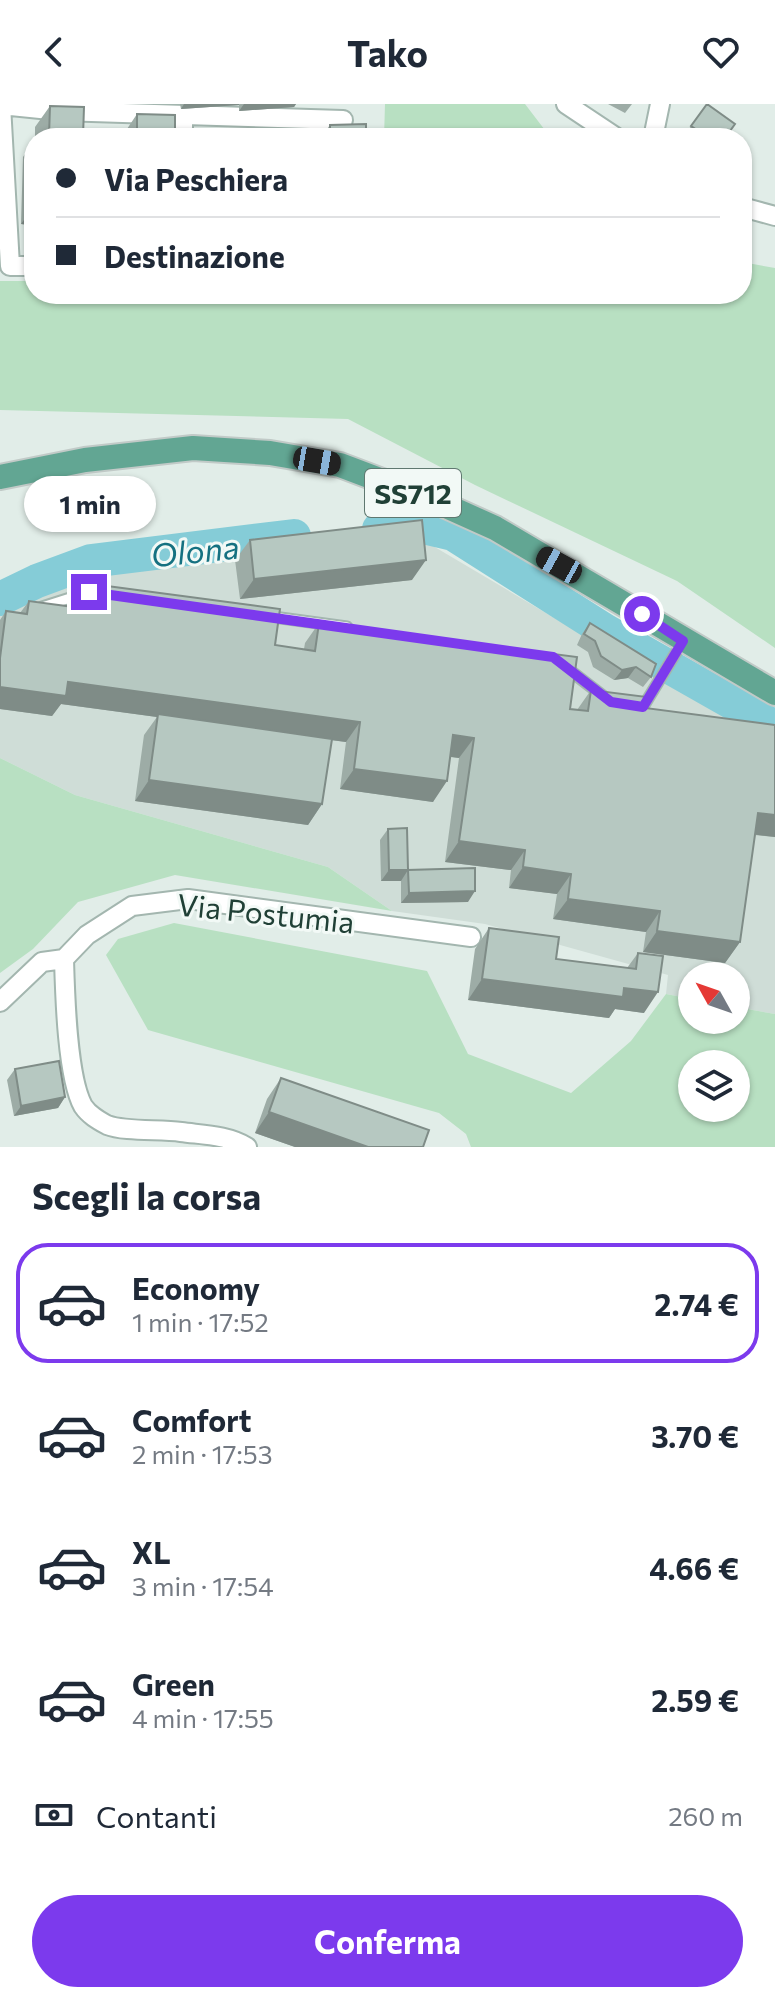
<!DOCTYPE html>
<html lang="it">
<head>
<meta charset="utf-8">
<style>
  :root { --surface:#fff; --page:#f6f6f7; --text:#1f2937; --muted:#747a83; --line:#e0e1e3; --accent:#7c3aed }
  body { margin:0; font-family:Commissioner,sans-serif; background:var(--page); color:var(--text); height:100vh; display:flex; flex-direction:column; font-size:30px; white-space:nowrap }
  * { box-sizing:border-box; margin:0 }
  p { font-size:26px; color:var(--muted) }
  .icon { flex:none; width:44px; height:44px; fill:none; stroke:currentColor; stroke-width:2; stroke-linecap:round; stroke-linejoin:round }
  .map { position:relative; height:1043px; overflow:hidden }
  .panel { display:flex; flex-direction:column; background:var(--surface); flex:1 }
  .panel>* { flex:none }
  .guide { position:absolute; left:24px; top:24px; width:728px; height:176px; border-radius:32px; box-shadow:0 2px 6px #0004; display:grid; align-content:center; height:176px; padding:0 32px; background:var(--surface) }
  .needle { width:52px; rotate:310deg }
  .buttons { position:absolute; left:678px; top:858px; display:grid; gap:16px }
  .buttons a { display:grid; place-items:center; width:72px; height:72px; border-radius:50%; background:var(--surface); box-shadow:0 2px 6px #0004; font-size:40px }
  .end { position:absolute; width:36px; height:36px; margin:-18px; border:10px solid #7c3aed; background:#fff; box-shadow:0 0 0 4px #fff }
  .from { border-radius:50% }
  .bubble { position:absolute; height:56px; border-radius:28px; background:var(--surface); box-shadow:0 2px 6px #0004; font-size:26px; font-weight:700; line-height:56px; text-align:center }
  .car { position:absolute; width:24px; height:48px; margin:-24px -12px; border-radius:10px; box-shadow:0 0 6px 2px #0007; background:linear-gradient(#222 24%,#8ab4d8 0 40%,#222 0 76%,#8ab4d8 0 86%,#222 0) }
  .guide b { display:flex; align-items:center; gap:28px; height:76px; font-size:30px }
  .guide b+b { border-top:2px solid var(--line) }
  .guide i { width:20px; height:20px; background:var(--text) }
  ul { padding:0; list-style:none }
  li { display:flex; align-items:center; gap:24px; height:120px; margin:0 16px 12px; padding:0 16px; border:4px solid transparent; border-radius:32px }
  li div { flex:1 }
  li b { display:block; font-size:30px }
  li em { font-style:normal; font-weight:700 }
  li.selected { border-color:var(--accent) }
  li>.icon { width:72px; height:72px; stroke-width:1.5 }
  h2 { padding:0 32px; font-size:36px; line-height:96px }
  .pay { display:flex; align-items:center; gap:20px; height:88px; padding:0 32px; font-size:30px }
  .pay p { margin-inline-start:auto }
  .primary-button { display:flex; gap:16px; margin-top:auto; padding:16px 32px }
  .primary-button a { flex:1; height:92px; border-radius:48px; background:var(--accent); color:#fff; font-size:32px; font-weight:700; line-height:92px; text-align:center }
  header { display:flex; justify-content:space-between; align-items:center; height:104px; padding:0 32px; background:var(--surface); font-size:36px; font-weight:700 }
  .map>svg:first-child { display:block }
  .built { fill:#cfddd7 }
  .green { fill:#b8e0c2; fill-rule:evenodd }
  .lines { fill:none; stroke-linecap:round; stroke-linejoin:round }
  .river { stroke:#85ccd7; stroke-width:34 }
  .service-casing { stroke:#a3b6af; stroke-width:13 }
  .minor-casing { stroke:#a3b6af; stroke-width:22 }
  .primary-casing { stroke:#c1cac7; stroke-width:28 }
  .service { stroke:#fff; stroke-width:9 }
  .minor { stroke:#fff; stroke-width:18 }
  .primary { stroke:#62a693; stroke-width:24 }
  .wall { fill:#9daca6 }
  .shaded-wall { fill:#7f8c87 }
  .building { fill:#b6c8c1; stroke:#7f8c87; stroke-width:2 }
  .route { stroke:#7c3aed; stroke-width:10 }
  .labels { text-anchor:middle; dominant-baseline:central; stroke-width:6; stroke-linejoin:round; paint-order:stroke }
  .shield { fill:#f2f9f6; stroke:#5f7870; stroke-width:2 }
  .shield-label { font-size:28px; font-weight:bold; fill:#204036 }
  .street-label { font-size:30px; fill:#204036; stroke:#f2f9f6 }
  .water-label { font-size:32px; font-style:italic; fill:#157181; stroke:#f2f9f6 }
</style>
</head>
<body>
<header><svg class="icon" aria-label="back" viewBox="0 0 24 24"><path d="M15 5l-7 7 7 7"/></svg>Tako<svg class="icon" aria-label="heart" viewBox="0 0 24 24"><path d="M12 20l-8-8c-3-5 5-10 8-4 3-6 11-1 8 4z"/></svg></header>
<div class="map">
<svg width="775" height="1043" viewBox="0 0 775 1043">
  <rect width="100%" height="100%" fill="#e1ede8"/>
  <path class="built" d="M408,437L428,439L649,570L775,638V910L736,903V872H692V895L666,890L668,871L485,820L392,807L328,763L75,691L0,654V509L10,502L103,470Z"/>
  <path class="green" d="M385,0H525L551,34H384Z
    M742,158L775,164V544L677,477L475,381L348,315L0,306V177H34V190H742Z
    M0,654L75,691L328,763L392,807L175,771L78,798L33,845L0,869Z
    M174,819L427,867L468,950L571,989L631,937L666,890L692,895V916H736V903L775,910V1043H471L466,1030L439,1009L148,926L106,851L118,835ZM736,960V1004H692V960Z"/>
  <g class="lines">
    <path class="river" d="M379,425L419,422L453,430L606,527L775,623
      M0,495L37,477L91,457L294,432"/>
    <defs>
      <path id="service" d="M42,503L89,488L97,489
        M266,512L347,523
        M568,565L603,592
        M640,603H643L683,537"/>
      <path id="minor" d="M566,0L617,34
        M0,1L60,7L343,16
        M1,1L10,162H34
        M183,34V11
        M653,34L660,0
        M742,103L775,112
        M64,855C65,890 67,973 83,1002C89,1011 98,1016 107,1021C125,1028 160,1025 181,1028C203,1031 228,1031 247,1043
        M0,898L42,858L64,855L87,831L132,802L188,795L471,833"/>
      <path id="primary" d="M0,373L85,356L193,344L270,349L340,361L435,397L495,424L775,589"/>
    </defs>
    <use href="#service" class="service-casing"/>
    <use href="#minor" class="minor-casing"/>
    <use href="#primary" class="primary-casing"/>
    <use href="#service" class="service"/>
    <use href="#minor" class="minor"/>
    <use href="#primary" class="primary"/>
  </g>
  <path class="wall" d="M180,0H296L294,3L239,7V1L181,5Z
    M608,0H632L625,9Z
    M707,0L725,34H686L684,32Z
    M50,2L83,33L82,34H35V23Z
    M137,10L175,34H123V31Z
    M330,21V34H321Z
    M34,37V150H29L30,121L21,120L23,53Z
    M250,436L412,476L240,495L235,456Z
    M92,480L275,541L304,545L305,539L319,519L570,605L577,606L591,586L645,604L775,621V733L755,731L740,838L725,859L643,848L646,828L553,815L557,790L509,784L511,766L445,758L459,654L450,653L433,698L340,685L346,638L331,636L322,700L308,721L135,697L144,631L157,613L61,600L52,612L0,605V516L6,507L20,509L29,497L78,504V501Z
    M590,519L651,573L643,583L628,574L614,576L593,563L588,548L577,541L582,530Z
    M388,725L408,766L468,798L401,799V777H381L380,736Z
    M489,824L556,855L627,864L638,849L644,909L615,905L609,914L468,896L475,845Z
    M15,965L65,993L58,1004L14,1012L7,976Z
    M281,974L423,1043H295L255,1029L267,995Z"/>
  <path class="shaded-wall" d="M184,0H239V1L181,5Z
    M244,0H296L294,3L239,7Z
    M34,102V115L30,121L21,120Z
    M426,456L412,476L240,495L254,475Z
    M636,563L628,574L614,576L622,566Z
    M68,578L360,618L346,638L158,613V610L157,613L61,600L52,612L0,605V583Z
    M453,631L474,634L459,654L439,651Z
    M354,665L447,677L433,698L340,685Z
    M149,676L322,700L308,721L135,697Z
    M758,709L775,711V733L743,729Z
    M459,737L525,746L511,766L445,758Z
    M523,763L571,770L557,790L509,784Z
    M389,766H408L401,777H381Z
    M475,787L468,798L401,799L409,789Z
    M568,795L660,807L646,828L553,815Z
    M657,827L740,838L725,859L643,848Z
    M482,875L624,884L658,888L644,909L615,905L609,914L468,896Z
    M65,993L58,1004L14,1012L21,1002Z
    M269,1008L368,1043H295L255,1029Z"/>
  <path class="building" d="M707,0L735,20L725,34H709L691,22Z
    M50,2L84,3L83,33L37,34V32H49Z
    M137,10L175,11V34H137Z
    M366,20V34H330V21Z
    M422,416L426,456L254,475L250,436Z
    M92,480L280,505L275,541L315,547L319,519L577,553L570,605L588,607L591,586L647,593L645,604L775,621V711L758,709L740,838L657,827L660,807L568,795L571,770L523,763L525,746L459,737L474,634L453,631L447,677L354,665L360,618L68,578L66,592L0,583V554L6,507L27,510L29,497L89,505Z
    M590,519L656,560L651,573L636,563L622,566L601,552L595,537L584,530Z
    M158,610L332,635L322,700L149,676Z
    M407,724L408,766H389L388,725Z
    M475,764V787L409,789L408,766Z
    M489,824L559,833L556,855L636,865L638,849L663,852L658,888L624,884L623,893L482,875Z
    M59,957L65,993L21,1002L15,965Z
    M281,974L429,1026L423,1043H368L269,1008Z"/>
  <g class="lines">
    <path class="route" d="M89,488L553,553L611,598L643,603L683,537L642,510"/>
  </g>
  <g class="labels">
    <rect class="shield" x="365" y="365" width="96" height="48" rx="6"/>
    <g class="shield-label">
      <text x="413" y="389">SS712</text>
    </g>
    <g class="street-label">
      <text transform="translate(266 808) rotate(6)">Via Postumia</text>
    </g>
    <g class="water-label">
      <text transform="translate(195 446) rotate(-6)">Olona</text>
    </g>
  </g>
</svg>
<div class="buttons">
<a><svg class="needle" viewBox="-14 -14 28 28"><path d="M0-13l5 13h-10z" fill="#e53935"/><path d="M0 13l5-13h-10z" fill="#747a83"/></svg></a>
<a><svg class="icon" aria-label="layers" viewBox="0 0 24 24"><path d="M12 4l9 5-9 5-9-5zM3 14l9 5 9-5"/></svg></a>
</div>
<i class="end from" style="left:642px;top:510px"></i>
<i class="end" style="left:89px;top:488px"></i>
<div class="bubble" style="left:24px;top:372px;width:132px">1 min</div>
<i class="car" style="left:317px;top:357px;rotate:100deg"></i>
<i class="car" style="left:559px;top:461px;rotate:299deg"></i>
<div class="guide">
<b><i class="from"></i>Via Peschiera</b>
<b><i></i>Destinazione</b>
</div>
</div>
<section class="panel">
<h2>Scegli la corsa</h2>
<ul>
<li class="selected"><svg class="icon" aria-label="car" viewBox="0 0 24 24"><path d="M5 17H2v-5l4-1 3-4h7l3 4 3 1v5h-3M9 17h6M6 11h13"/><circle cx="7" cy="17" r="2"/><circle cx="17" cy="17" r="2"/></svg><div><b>Economy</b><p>1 min · 17:52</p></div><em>2.74 €</em></li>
<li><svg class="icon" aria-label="car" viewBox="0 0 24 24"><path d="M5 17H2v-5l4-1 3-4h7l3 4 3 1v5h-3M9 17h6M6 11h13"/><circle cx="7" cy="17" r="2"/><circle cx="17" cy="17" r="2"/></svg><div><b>Comfort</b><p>2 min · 17:53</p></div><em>3.70 €</em></li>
<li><svg class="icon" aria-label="car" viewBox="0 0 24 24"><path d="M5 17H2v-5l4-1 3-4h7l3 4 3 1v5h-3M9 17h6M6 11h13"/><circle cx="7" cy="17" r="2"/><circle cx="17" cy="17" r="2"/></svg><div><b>XL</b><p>3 min · 17:54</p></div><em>4.66 €</em></li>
<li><svg class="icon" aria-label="car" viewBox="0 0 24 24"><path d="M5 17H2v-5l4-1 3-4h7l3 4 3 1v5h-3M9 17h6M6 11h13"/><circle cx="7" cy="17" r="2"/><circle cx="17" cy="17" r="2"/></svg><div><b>Green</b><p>4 min · 17:55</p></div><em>2.59 €</em></li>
</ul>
<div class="pay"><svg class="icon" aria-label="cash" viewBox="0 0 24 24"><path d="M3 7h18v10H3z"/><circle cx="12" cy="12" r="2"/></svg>Contanti<p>260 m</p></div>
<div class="primary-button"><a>Conferma</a></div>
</section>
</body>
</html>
